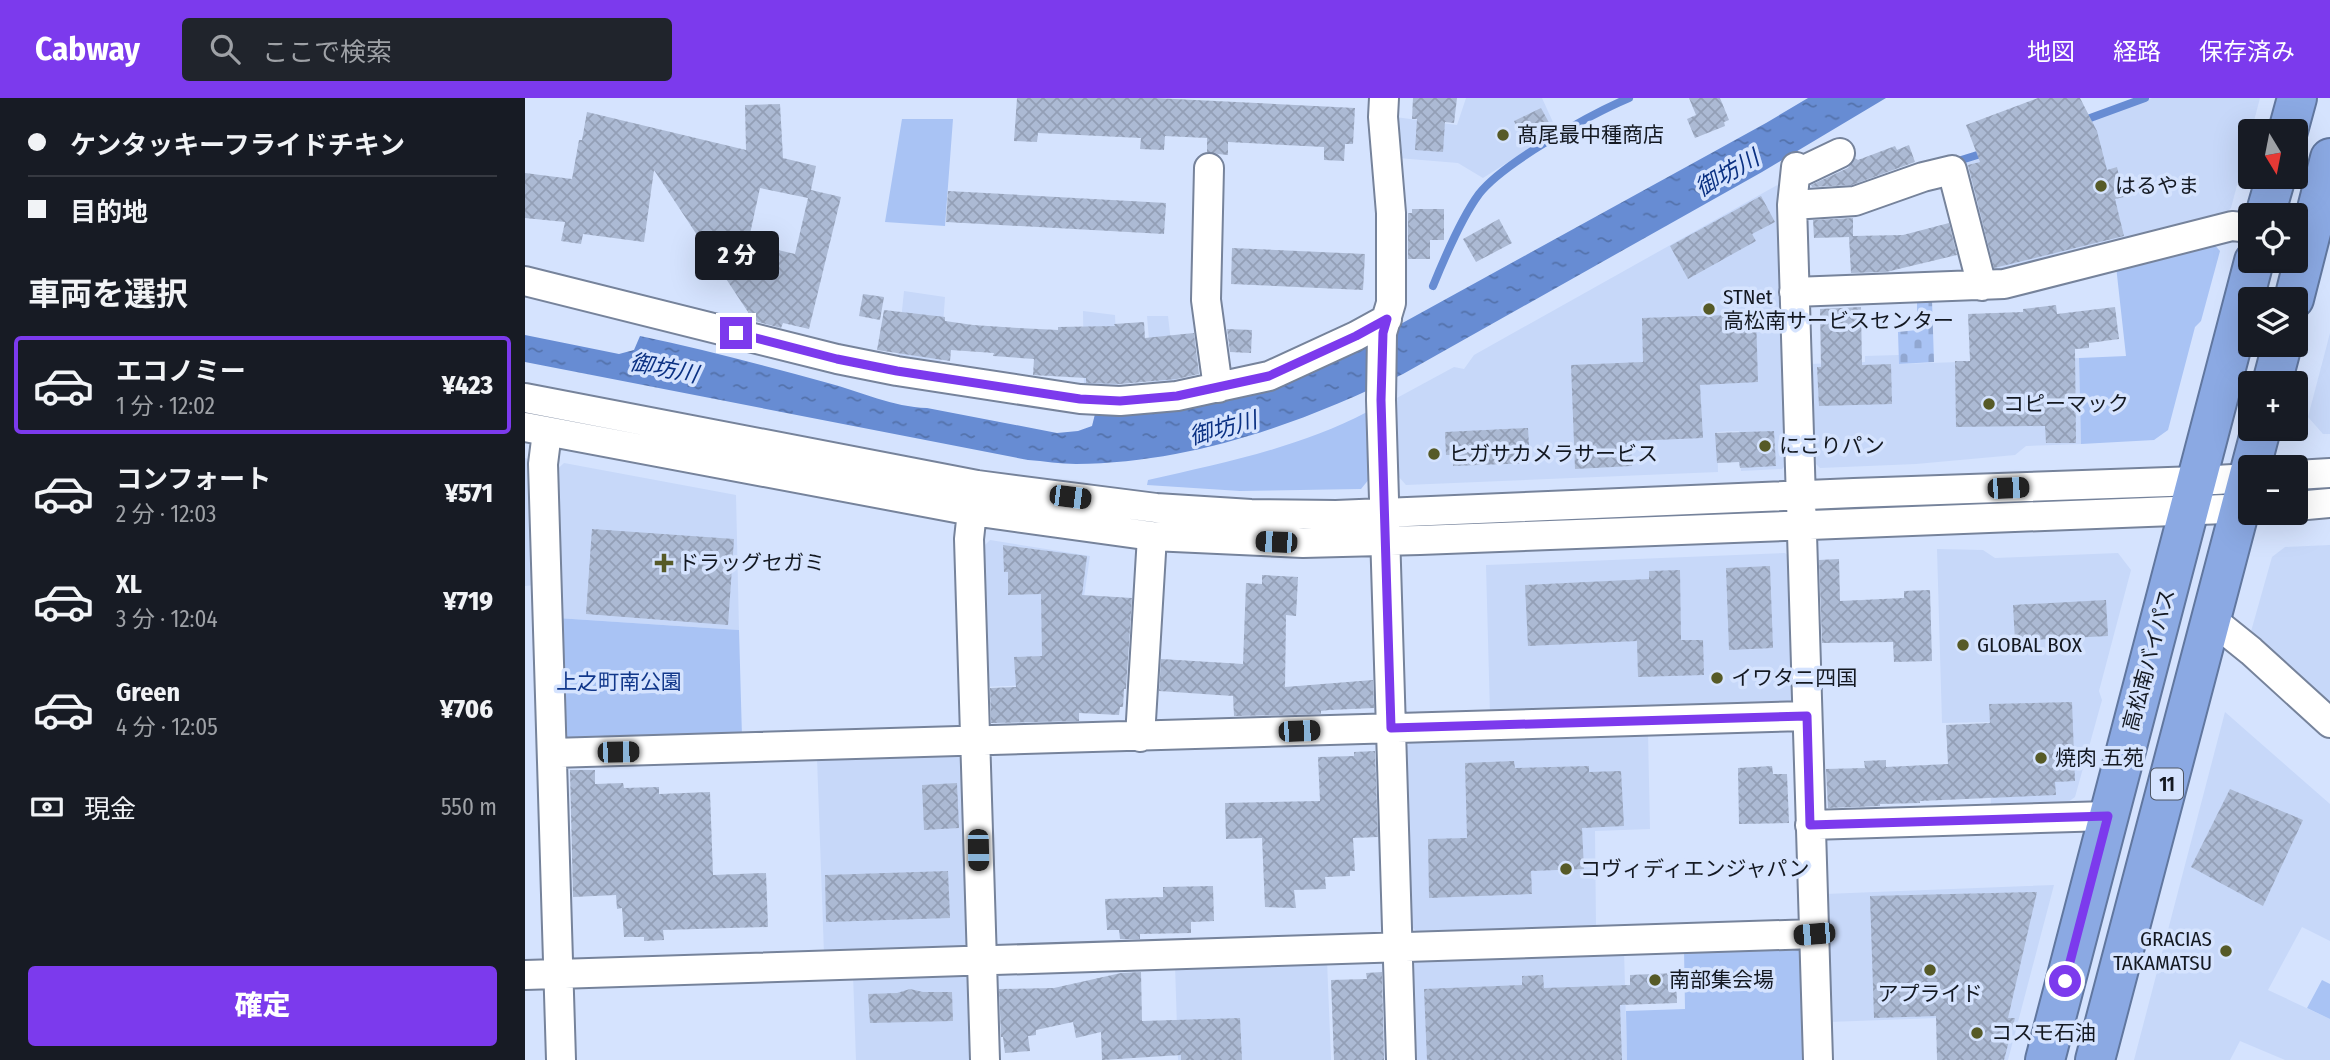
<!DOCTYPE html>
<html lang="ja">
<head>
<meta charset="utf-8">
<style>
  :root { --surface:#171b24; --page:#20242c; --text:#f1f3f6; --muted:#9ea1a6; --line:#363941; --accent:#7c3aed }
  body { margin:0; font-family:"Fira Sans Condensed","Noto Sans JP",sans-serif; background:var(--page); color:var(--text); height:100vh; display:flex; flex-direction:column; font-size:26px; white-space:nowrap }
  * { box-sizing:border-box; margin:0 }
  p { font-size:23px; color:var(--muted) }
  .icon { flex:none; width:38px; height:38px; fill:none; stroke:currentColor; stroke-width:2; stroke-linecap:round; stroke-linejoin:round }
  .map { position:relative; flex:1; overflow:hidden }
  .panel { display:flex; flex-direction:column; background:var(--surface); width:525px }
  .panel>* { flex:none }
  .banner { display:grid; align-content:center; height:154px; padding:0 28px; background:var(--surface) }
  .needle { width:46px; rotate:170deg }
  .fabs { position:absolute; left:1713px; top:21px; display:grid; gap:14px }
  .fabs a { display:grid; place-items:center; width:70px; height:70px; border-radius:7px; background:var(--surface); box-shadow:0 7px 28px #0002; font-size:35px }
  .end { position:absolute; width:32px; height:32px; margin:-16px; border:9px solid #7c3aed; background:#fff; box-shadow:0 0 0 4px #fff }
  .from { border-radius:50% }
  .bubble { position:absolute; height:49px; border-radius:7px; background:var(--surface); box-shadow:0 7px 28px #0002; font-size:23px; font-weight:800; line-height:49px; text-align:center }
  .car { position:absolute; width:21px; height:42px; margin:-21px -10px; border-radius:9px; box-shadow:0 0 5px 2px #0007; background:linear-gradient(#222 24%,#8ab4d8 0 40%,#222 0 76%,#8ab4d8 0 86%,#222 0) }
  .banner b { display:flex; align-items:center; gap:24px; height:66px; font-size:26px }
  .banner b+b { border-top:2px solid var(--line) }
  .banner i { width:18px; height:18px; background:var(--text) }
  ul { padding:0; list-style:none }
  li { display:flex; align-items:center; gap:21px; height:98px; margin:0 14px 10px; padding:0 14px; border:4px solid transparent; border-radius:7px }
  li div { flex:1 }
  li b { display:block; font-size:26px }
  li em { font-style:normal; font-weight:800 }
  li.current { border-color:var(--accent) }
  li>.icon { width:63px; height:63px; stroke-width:1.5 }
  h2 { padding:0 28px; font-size:32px; line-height:84px }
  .pay { display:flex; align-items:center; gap:18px; height:77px; padding:0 28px; font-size:26px }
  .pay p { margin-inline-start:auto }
  .primary-button { display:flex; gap:14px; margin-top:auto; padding:14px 28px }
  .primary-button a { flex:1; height:80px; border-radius:7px; background:var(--accent); color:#fff; font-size:28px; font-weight:800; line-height:80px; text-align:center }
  header { display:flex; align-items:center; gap:42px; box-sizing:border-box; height:98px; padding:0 35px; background:var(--accent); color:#fff }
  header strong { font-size:33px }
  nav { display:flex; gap:38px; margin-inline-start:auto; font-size:24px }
  .search { width:490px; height:63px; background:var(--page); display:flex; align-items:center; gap:18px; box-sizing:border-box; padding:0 24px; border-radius:7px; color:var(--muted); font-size:26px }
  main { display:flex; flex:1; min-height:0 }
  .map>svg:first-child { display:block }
  .built { fill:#c7d8f9 }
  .green { fill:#a9c3f4 }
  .cemetery { fill:url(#cemetery-stones) }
  .water { fill:url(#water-ripples) }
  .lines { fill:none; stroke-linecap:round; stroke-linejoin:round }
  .stream { stroke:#678cd3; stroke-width:8 }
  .building { fill:url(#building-cross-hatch); fill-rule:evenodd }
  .minor-casing { stroke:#76839b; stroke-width:32 }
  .highway-casing { stroke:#61779f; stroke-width:42 }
  .minor { stroke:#fff; stroke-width:28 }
  .highway { stroke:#8ba9e3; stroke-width:38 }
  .route { stroke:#7c3aed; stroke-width:9 }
  .poi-dot { fill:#565a27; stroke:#d5e3fe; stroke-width:2.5 }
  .labels { text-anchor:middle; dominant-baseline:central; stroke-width:7; stroke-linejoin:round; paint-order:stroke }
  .shield { fill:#d5e3fe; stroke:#4e5664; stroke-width:2 }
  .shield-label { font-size:19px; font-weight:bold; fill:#141922 }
  .poi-label { font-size:21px; fill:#141922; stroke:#d5e3fe; text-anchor:start }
  .street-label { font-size:21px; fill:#141922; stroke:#d5e3fe }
  .park-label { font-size:21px; fill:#11378a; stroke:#d5e3fe }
  .water-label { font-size:23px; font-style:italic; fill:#0b3183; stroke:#d5e3fe }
</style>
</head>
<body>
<header>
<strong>Cabway</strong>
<div class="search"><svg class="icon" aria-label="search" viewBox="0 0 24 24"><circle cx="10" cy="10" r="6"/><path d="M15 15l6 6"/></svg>ここで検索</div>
<nav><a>地図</a><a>経路</a><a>保存済み</a></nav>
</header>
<main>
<section class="panel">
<div class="banner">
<b><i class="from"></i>ケンタッキーフライドチキン</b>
<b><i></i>目的地</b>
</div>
<h2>車両を選択</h2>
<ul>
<li class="current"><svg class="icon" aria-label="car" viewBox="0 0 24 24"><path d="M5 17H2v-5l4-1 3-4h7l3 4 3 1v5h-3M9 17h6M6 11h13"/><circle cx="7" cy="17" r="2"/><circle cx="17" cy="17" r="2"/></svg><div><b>エコノミー</b><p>1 分 · 12:02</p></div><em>¥423</em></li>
<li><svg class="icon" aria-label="car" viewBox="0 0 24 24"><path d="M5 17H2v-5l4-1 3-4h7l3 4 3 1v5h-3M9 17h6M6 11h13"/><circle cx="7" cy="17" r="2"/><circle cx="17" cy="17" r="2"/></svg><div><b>コンフォート</b><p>2 分 · 12:03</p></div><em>¥571</em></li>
<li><svg class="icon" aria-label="car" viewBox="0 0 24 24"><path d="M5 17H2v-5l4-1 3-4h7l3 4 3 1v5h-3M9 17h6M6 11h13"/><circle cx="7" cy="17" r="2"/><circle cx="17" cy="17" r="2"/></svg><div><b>XL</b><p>3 分 · 12:04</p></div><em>¥719</em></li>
<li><svg class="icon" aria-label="car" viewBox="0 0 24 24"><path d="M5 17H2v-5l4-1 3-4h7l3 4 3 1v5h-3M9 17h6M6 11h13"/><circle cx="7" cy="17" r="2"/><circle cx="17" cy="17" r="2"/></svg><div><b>Green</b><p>4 分 · 12:05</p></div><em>¥706</em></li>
</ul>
<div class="pay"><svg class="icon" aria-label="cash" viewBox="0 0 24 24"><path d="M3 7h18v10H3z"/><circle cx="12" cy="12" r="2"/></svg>現金<p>550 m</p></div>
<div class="primary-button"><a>確定</a></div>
</section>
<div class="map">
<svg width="1805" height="962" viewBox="0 0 1805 962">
  <defs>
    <pattern id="cemetery-stones" width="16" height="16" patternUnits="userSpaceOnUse" patternTransform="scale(1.75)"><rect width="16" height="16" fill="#a9c3f4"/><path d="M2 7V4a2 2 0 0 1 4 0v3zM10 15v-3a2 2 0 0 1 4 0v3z" fill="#91a7d1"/></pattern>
    <pattern id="water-ripples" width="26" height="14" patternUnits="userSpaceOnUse" patternTransform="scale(1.75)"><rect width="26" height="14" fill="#678cd3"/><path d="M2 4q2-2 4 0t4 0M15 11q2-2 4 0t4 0" fill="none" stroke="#5472ab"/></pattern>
    <pattern id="building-cross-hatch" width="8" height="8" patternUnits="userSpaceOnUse" patternTransform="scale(1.75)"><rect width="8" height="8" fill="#acbad4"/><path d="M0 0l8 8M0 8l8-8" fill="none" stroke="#939fb6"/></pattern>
  </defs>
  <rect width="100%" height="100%" fill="#d5e3fe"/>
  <path class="built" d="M941,0H1017L1032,33L958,80L933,65L873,60L870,19L932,27Z
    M1627,0H1735L1706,110L1698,118L1470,176L1460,170L1434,65L1542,30Z
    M1256,85L1265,363L1257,371L1216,373L1214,333L1192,334L1193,374L881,387L873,378L870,301L929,269L939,271L949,257Z
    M379,193L420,199L415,268L372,262Z
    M558,213L590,217L593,290L559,287Z
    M622,218H643L651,287L628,289Z
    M1805,235V336H1798L1783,319Z
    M1374,257L1375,266L1554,260L1556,346L1501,348L1490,357L1391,366L1295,370L1287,362L1284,266L1340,264V258Z
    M0,360L7,362L11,487L0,488Z
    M39,365L211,397L214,532L32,520L27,376Z
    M465,442L565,458L559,499L553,585L459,589L453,454Z
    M1805,447V609L1725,537L1747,459L1760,449Z
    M1412,451L1458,452L1470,460L1593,455L1606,472L1574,593L1577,602L1550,699L1539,707L1466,709L1464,624L1417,625Z
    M1260,455L1268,462L1272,599L1264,607L965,616L961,467Z
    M1700,614L1805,706V843L1777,829L1743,892L1805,921V962H1760L1715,943L1705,962H1609Z
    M1123,634L1125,731L1070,733L1071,830L894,836L886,828L880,650L889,641Z
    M432,656L441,665L448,838L437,850L299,856L292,660Z
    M1529,787L1483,962H1414L1412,920L1304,924L1300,796Z
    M1099,852L1102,962H890L887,867L895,858Z
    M802,862L806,962H653L650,866Z
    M438,872L448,880L451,962H331L328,876Z"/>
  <path class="green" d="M377,21H428L420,128L360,124Z
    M1687,144L1695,153L1676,223L1670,229L1643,332L1629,342L1556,346L1554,260L1601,258L1591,168Z
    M842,314L845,380L836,391L715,393L622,387L623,382C698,365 773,350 842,314Z
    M32,520L214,532L217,639L46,645L37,638Z
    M1271,847L1280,855L1283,962H1102L1101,913L1160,911L1159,851Z
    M1797,882L1805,886V921L1782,910Z"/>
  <path class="cemetery" d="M1392,202H1407L1409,264L1374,266L1373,234L1392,232Z"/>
  <path class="water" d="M1283,0H1361L1237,74L878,276C775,326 666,365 551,366C535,366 519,363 503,362L0,264V237L94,256L109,252L115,238C178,251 241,268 303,285C336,294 368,309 402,310L532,335L553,333L567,328L570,316L597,317L634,314L687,306L748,289L872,228L1241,25Z"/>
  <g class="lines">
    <path class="stream" d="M1557,23L1620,0
      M1433,63L1462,54
      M908,188C919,161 937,119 954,96C978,65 1066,16 1104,0"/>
  </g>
  <path class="building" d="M492,0H629L830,10L828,46H820L819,63L799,62V49L703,44V57L693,56L682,54V40L640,38L639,52L615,51L616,40L513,35L512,44L489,43Z
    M888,0H932L929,25L920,24L918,54L890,52L892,21H887Z
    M1164,0H1195L1204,22L1199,24L1200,28L1170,40L1162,21L1171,17Z
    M1513,0H1555L1572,33L1582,72L1592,69L1599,99L1590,101L1599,138L1469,170L1443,67L1455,64L1441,27Z
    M255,6L258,60L291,68L286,92L316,99L284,231L258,225L256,230L222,221L223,214L129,72L119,144L58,136L56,146L36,143L40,124L0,120V75L47,81L54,42H57L62,14L221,52L220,7ZM235,90L283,100L270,156L223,145Z
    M1016,10L1028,32L1000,46L989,23Z
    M1384,47L1390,64L1327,87L1287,89L1286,87L1323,70L1330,60L1333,62L1370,48L1372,52Z
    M423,93L641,105L639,136L421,124Z
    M1236,98L1250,124L1227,136L1231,143L1163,181L1145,148Z
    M887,111H919V142H905V161H883V115H887Z
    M1328,120V138L1378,137L1424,125L1432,157L1361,174L1326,175L1324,139L1289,140L1288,122Z
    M974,121L987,145L951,164L938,141Z
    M707,150L840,156L838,192L706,186Z
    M338,196L359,199L355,222L334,218Z
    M1531,207L1532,216L1590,209L1594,241L1564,245V250L1550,251L1551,345H1521L1520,328L1431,329L1430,263H1445L1443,216L1498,214V211Z
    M1336,209L1337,267L1366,266L1367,306L1294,308L1292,269H1296L1295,211Z
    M359,212L420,219V223L448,227L493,230L533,232V229L590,228L589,226L619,224L620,240L669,235L674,276L652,281L595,286L561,285V280L508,277L509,261L468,258L469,255L426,252L425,263L352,252Z
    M1231,216L1233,284L1175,287L1178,340L1106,343L1107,368L1050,371L1046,267L1118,264L1117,220Z
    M702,231L727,232L726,255L705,254Z
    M1003,330L1005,365L928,368V357H921L920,334Z
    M1249,333L1251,368L1215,370L1214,364L1192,365L1190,335Z
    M67,431L209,441L203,527L61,516Z
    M478,447L562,458L557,497L607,500L601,591H599L598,609H595L594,617L554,615V623L466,625L465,590L491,589L489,559L517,558L516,496L483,497V474H479Z
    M1314,461L1315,503L1379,500V493L1405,492L1407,563L1369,564L1368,544L1297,545L1294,462Z
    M1245,468L1248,550L1204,552L1201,470Z
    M1155,472L1156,542H1178L1179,577L1113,579L1112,543L1003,548L1000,487L1124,481V473Z
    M737,477L773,479L771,518L761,517L760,589L848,582L849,610L804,612L796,613V616L709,618L708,598L634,593L636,561L718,566L721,485L737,486Z
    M1581,502L1583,538L1490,543L1488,507Z
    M1547,604L1550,683L1530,684L1531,697L1395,703V705L1355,706V708L1303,710L1301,671L1340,670L1339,663L1361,662V669L1423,666L1421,627L1465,625L1464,606Z
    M850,653L853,739L828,740L830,773H825V778L800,779L801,791L769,792L771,810L740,809L737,740L701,741L700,705L795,703L793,659L829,658V654Z
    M989,663L990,670L1064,668V674L1096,673L1099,728L1057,730L1059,771L1006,773L1007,796L904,800L903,741L942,740L940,665Z
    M1247,668L1248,676H1262L1264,725L1214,726L1213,670Z
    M45,672H70V686L98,685L99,690L134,689V696L185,694L188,777L241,775L243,829L138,832L139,842L119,843V839H99L97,810L92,811L91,797L48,799Z
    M432,685L434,730L399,732L397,687Z
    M1705,691L1778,722L1738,808L1666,769Z
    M423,773L425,820L301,824L300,777Z
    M688,788L689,823L666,824V835L615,836V841H595L594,832H582L580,801L638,799V789Z
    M1512,794L1483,920H1490L1479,962H1412L1411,918L1349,920L1345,798Z
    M616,874L617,923L715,920L717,962H656V957L577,962L576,934L551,940L548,924L511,932V937L503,938L505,953L480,955L478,939H476L474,891L529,890L596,875Z
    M857,874L859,962H809L806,882L842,881L841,875Z
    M1151,875L1152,905L1095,907L1097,962H902L899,891L997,887V878L1018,877L1019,890L1105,887V877Z
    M385,891L398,894H427L428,923L345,925L343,896L372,895Z"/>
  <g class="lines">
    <defs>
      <path id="minor" d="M859,0L858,19L866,115V205L857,235L856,302L876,962
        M1271,69L1267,107L1293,962
        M684,70L681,202L693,290
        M1271,76L1315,55
        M1267,107L1330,103L1398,79L1427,72L1457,188
        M0,183L312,261L372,273L555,301L595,303L652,298L744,278L831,238L862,221
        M1269,194L1479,186L1707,128L1726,130
        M0,300L452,387L631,410L726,416L811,417L1329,395L1672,383L1726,380
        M0,329L447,413L627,438L778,445L895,442L1726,410
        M22,334L18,366L36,962
        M1771,377L1805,375
        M1771,408L1805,405
        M447,413L444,441L460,962
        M1685,520L1726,553L1805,625
        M615,639L627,438
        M27,655L1282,618
        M1285,727L1583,718
        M0,877L1289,836"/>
      <path id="highway" d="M1763,33L1772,0
        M1740,117L1751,79
        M1769,201L1805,60
        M1747,285L1757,247
        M1520,962L1729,163
        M1570,962L1736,331"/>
    </defs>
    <use href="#minor" class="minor-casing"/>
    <use href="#highway" class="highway-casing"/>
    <use href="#minor" class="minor"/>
    <use href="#highway" class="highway"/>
  </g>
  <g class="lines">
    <path class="route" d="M211,235L312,261L372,273L555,301L595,303L652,298L744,278L831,238L862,221L858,235L856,302L866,630L1282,618L1285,727L1583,718L1540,883"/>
  </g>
  <g class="poi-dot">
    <circle cx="978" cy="37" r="7"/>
    <circle cx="1576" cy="88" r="7"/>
    <circle cx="1184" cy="211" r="7"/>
    <circle cx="1464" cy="306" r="7"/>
    <circle cx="1240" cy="348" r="7"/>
    <circle cx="909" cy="356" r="7"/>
    <path d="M135.5 454.5h7v7h7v7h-7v7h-7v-7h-7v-7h7z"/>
    <circle cx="1438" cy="547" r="7"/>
    <circle cx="1192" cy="580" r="7"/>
    <circle cx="1516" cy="660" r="7"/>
    <circle cx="1041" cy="771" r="7"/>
    <circle cx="1701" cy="853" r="7"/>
    <circle cx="1405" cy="872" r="7"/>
    <circle cx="1130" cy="882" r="7"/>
    <circle cx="1452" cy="935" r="7"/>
  </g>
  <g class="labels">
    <rect class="shield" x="1626" y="670.5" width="32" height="31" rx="5"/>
    <g class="shield-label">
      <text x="1642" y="686">11</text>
    </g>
    <g class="poi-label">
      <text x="992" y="37">髙尾最中種商店</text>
      <text x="1590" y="88">はるやま</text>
      <text x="1198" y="199">STNet<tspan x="1198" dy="24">高松南サービスセンター</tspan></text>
      <text x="1478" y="306">コピーマック</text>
      <text x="1254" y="348">にこりパン</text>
      <text x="923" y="356">ヒガサカメラサービス</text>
      <text x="153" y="465">ドラッグセガミ</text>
      <text x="1452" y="547">GLOBAL BOX</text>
      <text x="1206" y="580">イワタニ四国</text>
      <text x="1530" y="660">焼肉 五苑</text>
      <text x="1055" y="771">コヴィディエンジャパン</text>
      <text x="1687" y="841" text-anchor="end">GRACIAS<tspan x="1687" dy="24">TAKAMATSU</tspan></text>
      <text x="1144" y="882">南部集会場</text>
      <text x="1405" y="896" text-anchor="middle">アプライド</text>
      <text x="1466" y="935">コスモ石油</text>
    </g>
    <g class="street-label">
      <text transform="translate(1624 562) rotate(-75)">高松南バイパス</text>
    </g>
    <g class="park-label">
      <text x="94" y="584">上之町南公園</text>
    </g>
    <g class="water-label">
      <text transform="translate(1202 75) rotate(-30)">御坊川</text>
      <text transform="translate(139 270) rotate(11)">御坊川</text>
      <text transform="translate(698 330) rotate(-15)">御坊川</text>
    </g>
  </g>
</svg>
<div class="fabs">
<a><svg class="needle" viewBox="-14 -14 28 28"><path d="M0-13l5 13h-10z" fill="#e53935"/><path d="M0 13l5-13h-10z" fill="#9ea1a6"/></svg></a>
<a><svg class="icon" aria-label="locate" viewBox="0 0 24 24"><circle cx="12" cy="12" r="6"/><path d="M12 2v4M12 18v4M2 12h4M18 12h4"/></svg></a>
<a><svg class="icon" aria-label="layers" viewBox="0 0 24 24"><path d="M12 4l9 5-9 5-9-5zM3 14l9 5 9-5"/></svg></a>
<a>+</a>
<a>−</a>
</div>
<i class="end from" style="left:1540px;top:883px"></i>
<i class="end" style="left:211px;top:235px"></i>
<div class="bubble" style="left:170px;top:133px;width:84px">2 分</div>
<i class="car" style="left:1483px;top:390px;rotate:88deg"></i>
<i class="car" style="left:545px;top:399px;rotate:97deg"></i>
<i class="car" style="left:751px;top:444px;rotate:272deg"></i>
<i class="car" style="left:774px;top:633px;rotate:88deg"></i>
<i class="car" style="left:93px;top:654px;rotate:89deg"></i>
<i class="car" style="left:453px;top:752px;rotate:179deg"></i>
<i class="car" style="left:1289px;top:836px;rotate:265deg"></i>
</div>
</main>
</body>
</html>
